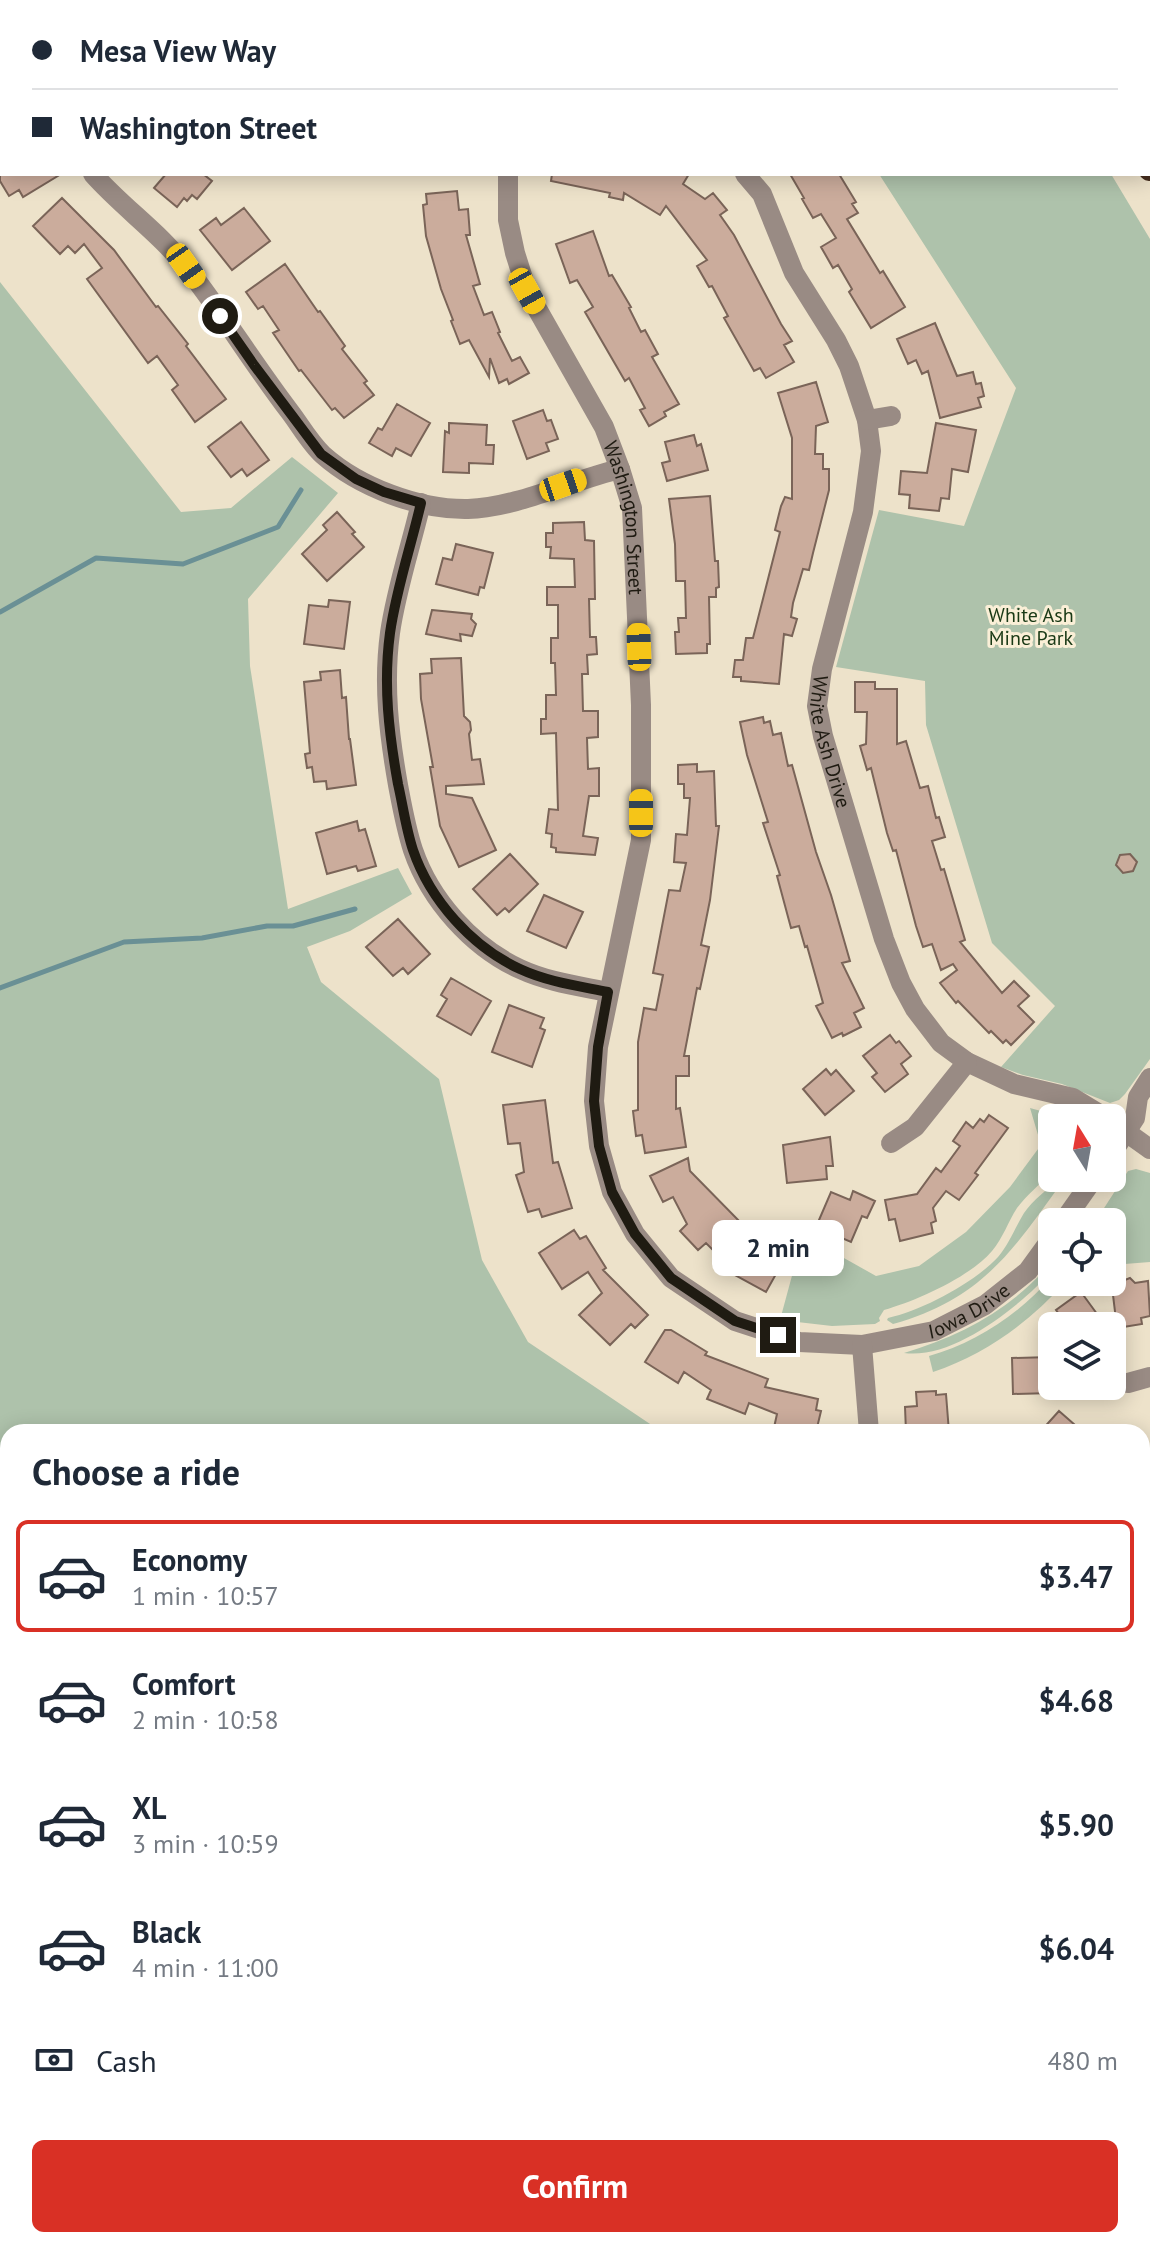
<!DOCTYPE html>
<html lang="en">
<head>
<meta charset="utf-8">
<style>
  :root { --surface:#fff; --page:#f6f6f7; --text:#1f2937; --muted:#747a83; --line:#e0e1e3; --accent:#d93025 }
  body { margin:0; font-family:"PT Sans",sans-serif; background:var(--page); color:var(--text); height:100vh; display:flex; flex-direction:column; font-size:30px; white-space:nowrap }
  * { box-sizing:border-box; margin:0 }
  p { font-size:26px; color:var(--muted) }
  .icon { flex:none; width:44px; height:44px; fill:none; stroke:currentColor; stroke-width:2; stroke-linecap:round; stroke-linejoin:round }
  .map { position:relative; flex:1; overflow:hidden }
  .panel { position:absolute; left:0px; top:1424px; width:1150px; height:824px; display:flex; flex-direction:column; background:var(--surface); border-radius:24px 24px 0 0; box-shadow:0 4px 20px #0003 }
  .panel>* { flex:none }
  .hud { position:absolute; left:0px; top:0px; width:1150px; height:176px; box-shadow:0 4px 20px #0003; display:grid; align-content:center; height:176px; padding:0 32px; background:var(--surface) }
  .needle { width:52px; rotate:349deg }
  .buttons { position:absolute; left:1038px; top:1104px; display:grid; gap:16px }
  .buttons a { display:grid; place-items:center; width:88px; height:88px; border-radius:12px; background:var(--surface); box-shadow:0 4px 20px #0003; font-size:40px }
  .end { position:absolute; width:36px; height:36px; margin:-18px; border:10px solid #1f1b12; background:#fff; box-shadow:0 0 0 4px #fff }
  .from { border-radius:50% }
  .bubble { position:absolute; height:56px; border-radius:12px; background:var(--surface); box-shadow:0 4px 20px #0003; font-size:26px; font-weight:700; line-height:56px; text-align:center }
  .car { position:absolute; width:24px; height:48px; margin:-24px -12px; border-radius:10px; box-shadow:0 0 6px 2px #0007; background:linear-gradient(#f5c518 24%,#345 0 40%,#f5c518 0 76%,#345 0 86%,#f5c518 0) }
  .hud b { display:flex; align-items:center; gap:28px; height:76px; font-size:30px }
  .hud b+b { border-top:2px solid var(--line) }
  .hud i { width:20px; height:20px; background:var(--text) }
  ul { padding:0; list-style:none }
  li { display:flex; align-items:center; gap:24px; height:112px; margin:0 16px 12px; padding:0 16px; border:4px solid transparent; border-radius:12px }
  li div { flex:1 }
  li b { display:block; font-size:30px }
  li em { font-style:normal; font-weight:700 }
  li.selected { border-color:var(--accent) }
  li>.icon { width:72px; height:72px; stroke-width:1.5 }
  h2 { padding:0 32px; font-size:36px; line-height:96px }
  .pay { display:flex; align-items:center; gap:20px; height:88px; padding:0 32px; font-size:30px }
  .pay p { margin-inline-start:auto }
  .cta { display:flex; gap:16px; margin-top:auto; padding:16px 32px }
  .cta a { flex:1; height:92px; border-radius:12px; background:var(--accent); color:#fff; font-size:32px; font-weight:700; line-height:92px; text-align:center }
  .map>svg:first-child { display:block }
  .green { fill:#aec2ab }
  .lines { fill:none; stroke-linecap:round; stroke-linejoin:round }
  .stream { stroke:#6a9095; stroke-width:5 }
  .building { fill:#cbac9c; stroke:#7a6458; stroke-width:2 }
  .minor { stroke:#998b84; stroke-width:20 }
  .highway { stroke:#452d1e; stroke-width:24 }
  .route { stroke:#1f1b12; stroke-width:10 }
  .labels { text-anchor:middle; dominant-baseline:central; stroke-width:6; stroke-linejoin:round; paint-order:stroke }
  .street-label { font-size:20px; fill:#1f1b12; stroke:#faefd7 }
  .park-label { font-size:20px; fill:#193915; stroke:#faefd7 }
</style>
</head>
<body>
<div class="map">
<svg width="1150" height="2248" viewBox="0 0 1150 2248">
  <rect width="100%" height="100%" fill="#ede2ca"/>
  <path class="green" d="M764,0H1007L1009,2H766Z
    M879,174H1111L1150,239V1059L1125,1094L1119,1100L1110,1103L1062,1084L1023,1075L1001,1067L1055,1006L992,943L926,725L925,681L836,667L879,510L964,526L1016,388Z
    M0,282L181,512L231,508L292,457L338,493L248,599L250,666L288,909L398,868L412,894L350,931L307,947L321,982L439,1079L482,1260L528,1342L662,1432H8V1694L0,1652Z
    M1030,1108L1066,1118H1052V1172C1040,1184 1027,1195 1017,1208C1008,1222 1003,1238 992,1251C970,1277 916,1301 884,1310L879,1318L880,1321L875,1324L832,1326L780,1320L803,1235L876,1276L919,1266L966,1232L1010,1187L1041,1145Z
    M1136,1169L1150,1173V1262L1112,1265V1222H1095L1128,1171Z
    M1060,1178H1065C1014,1249 983,1299 893,1324L887,1320L888,1318C923,1310 974,1283 998,1257C1009,1244 1015,1228 1024,1213C1033,1200 1048,1189 1060,1178Z
    M1052,1261V1271C1021,1305 954,1360 904,1353C961,1336 1014,1308 1052,1261Z
    M1052,1276V1282H1065C1029,1323 984,1355 933,1372L929,1356C976,1343 1021,1313 1052,1276Z
    M516,2240H632L633,2248H517Z"/>
  <g class="lines">
    <path class="stream" d="M1116,0L1118,2
      M1148,54L1150,57
      M0,612L96,558L183,564L278,527L301,490
      M0,988L124,942L202,938L267,926H293L355,909
      M0,1730L8,1733"/>
  </g>
  <path class="building" d="M0,174H61L23,197L19,190L9,196L0,181Z
    M166,174H203L212,181L197,199L192,195L187,201L184,198L177,207L154,188Z
    M552,174H689L683,184L705,199L713,193L727,210L720,215L734,235L781,324L792,341L784,345L794,362L766,378L760,368L754,371L724,318L728,316L712,286L709,287L697,266L707,260L666,206L660,215L624,193L623,200L609,197L610,193L551,181Z
    M790,174H839L856,202L852,204L858,213L847,219L880,273L883,271L905,307L871,328L849,292L852,289L838,265L833,268L821,247L836,238L821,214L813,218L802,199L804,198Z
    M457,191L459,210L468,209L470,235H466L480,284L473,286L484,315L492,312L500,332L498,333L512,361L520,357L529,373L509,384L507,379L499,383L490,358L489,377L469,340L460,344L451,321L453,320L441,289L426,236L423,205L427,204L426,194Z
    M62,198L114,250L156,307L158,306L188,344L186,346L226,399L195,422L172,390L178,385L157,356L148,363L87,279L102,268L84,244L75,253L68,246L60,254L33,226Z
    M244,208L270,241L232,270L200,230L216,218L221,225Z
    M593,231L609,276L612,275L631,307L629,308L641,332L645,330L658,354L652,357L679,404L664,412L666,416L649,426L640,410L645,408L629,378L625,381L585,312L593,307L577,280L570,283L556,244Z
    M285,264L318,312L320,311L345,346L342,349L367,381L364,383L374,395L344,418L335,408L332,410L301,370L299,371L273,333L279,330L263,306L258,309L246,292Z
    M935,323L957,376L973,372L976,384L981,383L984,396L978,398L981,407L940,418L928,371L922,374L916,360L908,364L897,339Z
    M816,382L828,422L816,426L815,454H823V469H829V490L813,553L809,570L803,569L793,603L791,617L797,619L792,636L784,634L779,684L741,681V677H733L735,660H743L746,638H753L780,532L775,530L781,506L785,497L792,499V438L778,393Z
    M397,404L430,423L411,456L396,448L392,456L369,443L378,428L382,430Z
    M543,410L547,421L551,420L558,439L546,443L549,451L527,459L513,421Z
    M241,422L269,460L247,476L242,469L231,477L208,447Z
    M449,423L487,425L486,445H494L493,464L469,463V473L443,472L445,431L449,433Z
    M936,423L976,430L968,472L952,469L949,499L941,498L939,511L909,508L910,495L899,494L901,471L927,473Z
    M694,435L697,446L701,444L708,470L667,481L662,463L670,461L665,442Z
    M710,496L715,561H718L719,587L716,588V597H709L710,644H707V653L676,654L675,632H679L678,618H686L685,581H676L675,544L669,499Z
    M337,512L355,532L352,534L364,547L327,581L302,554L327,530L323,525Z
    M584,522L585,540L594,541L595,599H589L590,637H596L597,654L587,655L588,674H582L583,711H598V737L587,738L588,769L599,768V796H589L583,836L598,838L595,855L556,852V848L551,847L552,834L546,833L549,809L558,810L556,733L541,734V719H546V695H556L555,663H551V638H558V605H547V587H575L574,559L550,558L551,547H546V533H553V523Z
    M456,544L493,553L484,588L480,587L478,595L436,584L443,558L452,560Z
    M329,600L350,602L344,649L304,644L309,605L328,607Z
    M432,610L472,614L471,619L476,624L472,636L460,634L461,641L426,634Z
    M461,658L464,716L470,722L471,730L469,734L472,760L480,759L484,784L446,786V794L472,798L496,850L459,867L440,826L430,767H433L421,699L420,674L432,673L431,659Z
    M340,670L342,698L346,697L349,739H350L356,785L327,789L326,781L314,782L312,767L307,768L305,754L310,753L304,682L321,680L320,672Z
    M855,682H875V689H897V744L906,741L920,788L928,786L936,818L939,817L945,837L932,841L941,870L944,869L965,940L960,942L1002,993L1014,981L1029,996L1018,1006L1034,1022L1011,1045L1006,1040L1003,1043L991,1031L989,1033L958,1001L956,1003L940,983L957,970L953,964L941,970L932,944L923,947L916,926L896,850L893,851L887,833L871,768L867,770L860,746L866,744L867,712H855Z
    M763,717L764,723L770,721L773,735L781,733L788,766L792,765L816,852L831,895L850,961L842,963L864,1008L854,1013L861,1027L843,1036L842,1033L832,1038L816,1006L823,1003L807,946L805,947L799,926L791,928L777,876L780,875L763,823L768,822L747,755L740,722Z
    M697,764V772L714,771L716,826H719L710,900L701,945L709,947L700,989L697,988L684,1056H689V1076H676V1109L680,1108L686,1147L645,1153L642,1135L636,1136L633,1111L638,1110V1042L644,1008L656,1010L663,975L653,973L669,890L680,891L686,863L674,862L676,834L687,835L690,798H684V784H678V765Z
    M357,821L359,831L365,829L376,866L358,871L356,866L327,874L316,833Z
    M510,854L538,884L509,912L505,908L497,915L473,889Z
    M1130,854L1137,862L1133,871L1123,873L1116,865L1120,855Z
    M544,895L583,912L566,948L527,931Z
    M398,919L430,954L408,974L403,968L393,976L366,947Z
    M451,978L491,1001L471,1035L437,1016L447,999L441,995Z
    M509,1005L544,1018L540,1028L545,1030L532,1067L492,1052Z
    M890,1035L896,1043L899,1041L911,1056L901,1064L908,1074L885,1092L872,1077L877,1073L863,1056Z
    M826,1069L831,1075L836,1070L854,1091L825,1115L803,1089Z
    M545,1100L553,1163L558,1162L572,1208L542,1217L539,1209L528,1212L516,1175L524,1172L520,1143L508,1144L503,1105Z
    M989,1115L1008,1128L975,1173L978,1175L959,1200L946,1191L933,1208L936,1221L931,1223L933,1233L900,1241L895,1219L889,1220L885,1200L917,1194L936,1168L941,1172L960,1146L953,1141L966,1122L973,1128L980,1119L984,1122Z
    M830,1137L833,1166H826L827,1179L787,1183L783,1145Z
    M688,1158L690,1171L745,1227L740,1232L786,1256L766,1292L731,1273L733,1270L706,1243L698,1250L680,1231L687,1224L673,1197L663,1202L650,1176Z
    M853,1191L875,1201L867,1218L862,1216L851,1242L816,1227L831,1192L850,1200Z
    M574,1230L580,1239L586,1236L606,1268L603,1270L648,1315L635,1328L631,1324L610,1345L579,1315L602,1293L588,1272L562,1289L539,1253Z
    M1130,1278L1135,1283L1148,1281L1150,1316L1141,1318L1142,1324L1117,1328L1113,1295L1122,1281Z
    M1081,1292L1100,1318L1090,1326H1068L1056,1310Z
    M665,1330H671L707,1352L705,1355L768,1379L765,1387L818,1399L816,1410L821,1411L816,1432H773L777,1414L749,1403L745,1414L707,1399L711,1390L684,1372L678,1383L645,1362Z
    M1051,1357L1052,1393L1013,1394L1012,1358Z
    M936,1391V1395L946,1394L949,1432H906L905,1407L917,1406L916,1392Z
    M1059,1411L1083,1432H1040Z"/>
  <g class="lines">
    <g class="minor">
      <path d="M0,0L2,7"/>
      <path d="M367,0L369,2"/>
      <path d="M563,2V0"/>
      <path d="M93,174C122,207 160,233 187,268C223,314 254,365 290,412C300,425 310,443 323,455C359,487 419,510 468,509C515,508 573,480 620,469"/>
      <path id="s1" d="M508,174V220L515,253L527,291L604,427L620,469L632,508L641,705V840L598,1047L594,1101L599,1146L612,1192L635,1234L671,1278L735,1321L799,1342L862,1345L934,1331L985,1305L1028,1271L1052,1238"/>
      <path id="s2" d="M745,174L762,194L794,273L836,340L849,366L867,420L871,451L863,512L822,669L817,706L823,736L884,939L901,983L915,1009L941,1043L967,1062L1014,1084L1073,1098L1106,1118"/>
      <path d="M867,420L891,416"/>
      <path d="M421,503C411,546 396,590 390,633C383,685 389,734 398,785C402,806 406,829 413,850C430,900 472,947 520,969C548,982 579,986 608,992"/>
      <path d="M1115,1124L1150,1149"/>
      <path d="M891,1143L915,1127L967,1062"/>
      <path d="M1112,1153L1135,1118L1138,1097L1150,1078"/>
      <path d="M1063,1222L1094,1178"/>
      <path d="M862,1345L869,1432"/>
      <path d="M1128,1383L1150,1377"/>
      <path d="M1142,1602L1150,1600"/>
      <path d="M1142,2211L1150,2217"/>
      <path d="M764,2240L766,2248"/>
    </g>
    <path class="highway" d="M1048,0L1050,2
      M1148,166L1150,169"/>
  </g>
  <g class="lines">
    <path class="route" d="M220,316L254,365L321,454L356,479L384,492L421,503C411,546 396,590 390,633C383,685 389,734 398,784C403,806 406,829 413,850C430,900 472,947 520,969C548,982 579,986 608,992L598,1047L594,1101L599,1146L612,1192L635,1234L671,1278L735,1321L778,1335"/>
  </g>
  <g class="labels">
    <g class="street-label">
      <text stroke="none"><textPath href="#s1" startOffset="370">Washington Street</textPath></text>
      <text stroke="none"><textPath href="#s2" startOffset="606">White Ash Drive</textPath></text>
      <text stroke="none"><textPath href="#s1" startOffset="1478">Iowa Drive</textPath></text>
    </g>
    <g class="park-label">
      <text x="1031" y="615">White Ash<tspan x="1031" dy="23">Mine Park</tspan></text>
    </g>
  </g>
</svg>
<div class="buttons">
<a><svg class="needle" viewBox="-14 -14 28 28"><path d="M0-13l5 13h-10z" fill="#e53935"/><path d="M0 13l5-13h-10z" fill="#747a83"/></svg></a>
<a><svg class="icon" aria-label="locate" viewBox="0 0 24 24"><circle cx="12" cy="12" r="6"/><path d="M12 2v4M12 18v4M2 12h4M18 12h4"/></svg></a>
<a><svg class="icon" aria-label="layers" viewBox="0 0 24 24"><path d="M12 4l9 5-9 5-9-5zM3 14l9 5 9-5"/></svg></a>
</div>
<i class="end from" style="left:220px;top:316px"></i>
<i class="end" style="left:778px;top:1335px"></i>
<div class="bubble" style="left:712px;top:1220px;width:132px">2 min</div>
<i class="car" style="left:186px;top:266px;rotate:145deg"></i>
<i class="car" style="left:527px;top:291px;rotate:151deg"></i>
<i class="car" style="left:563px;top:485px;rotate:71deg"></i>
<i class="car" style="left:639px;top:647px;rotate:358deg"></i>
<i class="car" style="left:641px;top:813px;rotate:0deg"></i>
<div class="hud">
<b><i class="from"></i>Mesa View Way</b>
<b><i></i>Washington Street</b>
</div>
<section class="panel">
<h2>Choose a ride</h2>
<ul>
<li class="selected"><svg class="icon" aria-label="car" viewBox="0 0 24 24"><path d="M5 17H2v-5l4-1 3-4h7l3 4 3 1v5h-3M9 17h6M6 11h13"/><circle cx="7" cy="17" r="2"/><circle cx="17" cy="17" r="2"/></svg><div><b>Economy</b><p>1 min · 10:57</p></div><em>$3.47</em></li>
<li><svg class="icon" aria-label="car" viewBox="0 0 24 24"><path d="M5 17H2v-5l4-1 3-4h7l3 4 3 1v5h-3M9 17h6M6 11h13"/><circle cx="7" cy="17" r="2"/><circle cx="17" cy="17" r="2"/></svg><div><b>Comfort</b><p>2 min · 10:58</p></div><em>$4.68</em></li>
<li><svg class="icon" aria-label="car" viewBox="0 0 24 24"><path d="M5 17H2v-5l4-1 3-4h7l3 4 3 1v5h-3M9 17h6M6 11h13"/><circle cx="7" cy="17" r="2"/><circle cx="17" cy="17" r="2"/></svg><div><b>XL</b><p>3 min · 10:59</p></div><em>$5.90</em></li>
<li><svg class="icon" aria-label="car" viewBox="0 0 24 24"><path d="M5 17H2v-5l4-1 3-4h7l3 4 3 1v5h-3M9 17h6M6 11h13"/><circle cx="7" cy="17" r="2"/><circle cx="17" cy="17" r="2"/></svg><div><b>Black</b><p>4 min · 11:00</p></div><em>$6.04</em></li>
</ul>
<div class="pay"><svg class="icon" aria-label="cash" viewBox="0 0 24 24"><path d="M3 7h18v10H3z"/><circle cx="12" cy="12" r="2"/></svg>Cash<p>480 m</p></div>
<div class="cta"><a>Confirm</a></div>
</section>
</div>
</body>
</html>
